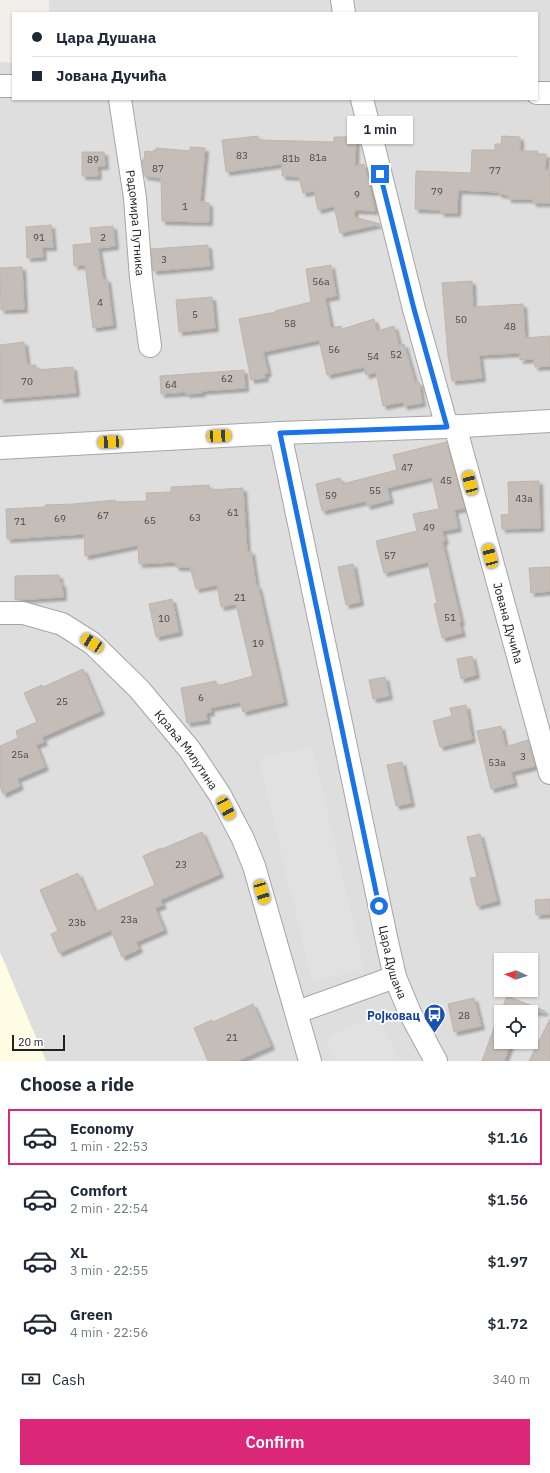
<!DOCTYPE html>
<html lang="en">
<head>
<meta charset="utf-8">
<style>
  :root { --surface:#fff; --page:#f2f2f3; --text:#1f2937; --muted:#747a83; --line:#e0e1e3; --accent:#db2777 }
  body { margin:0; font-family:"IBM Plex Sans",sans-serif; background:var(--page); color:var(--text); height:100vh; display:flex; flex-direction:column; font-size:15px; white-space:nowrap }
  * { box-sizing:border-box; margin:0 }
  p { font-size:13px; color:var(--muted) }
  .icon { flex:none; width:22px; height:22px; fill:none; stroke:currentColor; stroke-width:2; stroke-linecap:round; stroke-linejoin:round }
  .map { position:relative; height:1061px; overflow:hidden }
  .sheet { display:flex; flex-direction:column; background:var(--surface); flex:1 }
  .sheet>* { flex:none }
  .guide { position:absolute; left:12px; top:12px; width:526px; height:88px; border-radius:0px; box-shadow:0 1px 3px #0004; display:grid; align-content:center; height:88px; padding:0 20px; background:var(--surface) }
  .needle { width:26px; rotate:274deg }
  .tools { position:absolute; left:494px; top:953px; display:grid; gap:8px }
  .tools a { display:grid; place-items:center; width:44px; height:44px; border-radius:0px; background:var(--surface); box-shadow:0 1px 3px #0004; font-size:20px }
  .scale { position:absolute; left:12px; bottom:10px; width:53px; box-sizing:border-box; padding-left:4px; border:2px solid #212121; border-top:0; font-size:11px; line-height:14px; white-space:nowrap; color:#212121; -webkit-text-stroke:3px #fff; paint-order:stroke }
  .end { position:absolute; width:18px; height:18px; margin:-9px; border:5px solid #1a73e8; background:#fff; box-shadow:0 0 0 2px #fff }
  .from { border-radius:50% }
  .bubble { position:absolute; height:28px; border-radius:0px; background:var(--surface); box-shadow:0 1px 3px #0004; font-size:13px; font-weight:600; line-height:28px; text-align:center }
  .car { position:absolute; width:12px; height:24px; margin:-12px -6px; border-radius:5px; box-shadow:0 0 3px 1px #0007; background:linear-gradient(#f5c518 24%,#345 0 40%,#f5c518 0 76%,#345 0 86%,#f5c518 0) }
  .guide b { display:flex; align-items:center; gap:14px; height:38px; font-size:15px }
  .guide b+b { border-top:1px solid var(--line) }
  .guide i { width:10px; height:10px; background:var(--text) }
  ul { padding:0; list-style:none }
  li { display:flex; align-items:center; gap:12px; height:56px; margin:0 8px 6px; padding:0 12px; border:2px solid transparent; border-radius:0px }
  li div { flex:1 }
  li b { display:block; font-size:15px }
  li em { font-style:normal; font-weight:600 }
  li.active { border-color:var(--accent) }
  li>.icon { width:36px; height:36px; stroke-width:1.5 }
  h2 { padding:0 20px; font-size:18px; line-height:48px }
  .pay { display:flex; align-items:center; gap:10px; height:44px; padding:0 20px; font-size:15px }
  .pay p { margin-inline-start:auto }
  .action { display:flex; gap:8px; margin-top:auto; padding:8px 20px }
  .action a { flex:1; height:46px; border-radius:0px; background:var(--accent); color:#fff; font-size:16px; font-weight:600; line-height:46px; text-align:center }
  .map>svg:first-child { display:block }
  .residential { fill:#dfdede; fill-rule:evenodd }
  .education { fill:#fefde3 }
  .parking { fill:#e1e1e1 }
  .building { fill:#c5bdb7; stroke:#c2b4aa; filter:url(#shadow) }
  .lines { fill:none; stroke-linecap:round; stroke-linejoin:round }
  .minor-casing { stroke:#a5a5a5; stroke-width:24 }
  .minor { stroke:#fff; stroke-width:22 }
  .route { stroke:#1a73e8; stroke-width:5 }
  .labels { text-anchor:middle; dominant-baseline:central; stroke-width:3.5; stroke-linejoin:round; paint-order:stroke }
  .number-label { font-size:10px; fill:#4a4846 }
  .street-label { font-size:12px; fill:#212121; stroke:#fff }
  .transit-label { font-size:12px; font-weight:bold; fill:#164399; stroke:#fff; text-anchor:end }
</style>
</head>
<body>
<div class="map">
<svg width="550" height="1061" viewBox="0 0 550 1061">
  <defs>
    <filter id="shadow"><feDropShadow dx="3.5" dy="3.5" stdDeviation="1" flood-color="#0004"/></filter>
  </defs>
  <rect width="100%" height="100%" fill="#f1ede8"/>
  <path class="residential" d="M49,0H550V1061H0V62L13,63V99H537V13H49ZM501,960H531V990H501ZM501,1012H531V1042H501Z"/>
  <path class="education" d="M0,952L46,1061H0Z"/>
  <path class="parking" d="M312,746L364,969L312,981L259,758Z
    M377,1013L399,1061H336L325,1038Z"/>
  <path class="building" d="M258,136L259,140L334,142V137H356L355,166L364,164L375,211L355,210L354,217L380,224L340,233L334,206L318,210L314,191L303,193L299,177L282,176V164L226,172L222,140Z
    M502,136L520,137V151H538L537,154H546L545,170H550V203H533V200L529,199H508V195L499,194V192L458,190L457,213H441V210L415,209L416,171L471,173L472,150H495V144H501Z
    M190,147L205,148L200,202L209,203V222L162,221L161,178L144,176L142,160H144L145,151L153,152V150L156,151V148L190,151Z
    M82,152H104L105,166H97L98,176H82Z
    M51,225L53,247H42L43,257L27,258L26,227Z
    M113,226L115,246L98,248L103,279H107L113,325L93,328L85,265L74,266L73,245L92,243L90,228Z
    M208,245L210,266L153,271L151,249Z
    M331,265L336,296L325,298L331,328L341,326L342,329L374,319L377,331L394,326L399,346L404,344L415,383L419,382L422,403L404,406L403,402L383,406L376,372L366,375L364,367L327,375L319,340L263,352L268,373L264,374L265,378L251,380L239,319L276,312L275,311L311,302L306,269Z
    M22,267L24,309L1,310L0,268Z
    M472,281L473,307L523,304L525,338L550,336V366L535,367L534,359L520,360V353L479,355L482,378L452,381L448,356L442,283Z
    M212,297L215,328L179,332L176,300Z
    M24,342L27,365H36V370L73,367L76,393L0,399V345Z
    M244,370L245,388L201,391L202,393L186,394V392L161,394L160,376Z
    M446,442L465,508L454,510L458,528L442,531L445,541H442L461,622L459,623L462,633L442,638L434,604L437,603L428,562L384,573L376,541L417,531L413,514L439,509L432,477L387,488L390,500L367,506L366,501L322,511L316,484L340,478L342,484L397,470L393,455Z
    M539,481L540,528L502,529L501,515L509,514L508,482Z
    M209,485V490L243,488L247,552L251,551L256,586H258L284,702L243,712L240,702L210,708L211,712L206,713L207,720L187,723L181,688L216,681L217,686L253,676L236,604L221,607L217,585L196,589L190,567H176L175,562L139,564L138,545L85,556L84,534L7,539L6,509L45,507V505L73,504L115,500V502L147,501L146,493L171,492V487Z
    M353,564L360,602L346,605L338,567Z
    M550,567V591L531,593L529,568Z
    M59,575L60,584L62,583L63,597L15,600V576Z
    M172,599L179,632L156,637L149,604Z
    M472,656L476,675L461,679L457,659Z
    M83,669L101,711L42,737L44,742L36,745L45,767L17,779L20,786L3,794L0,786V746L18,738L16,731L37,722L24,693L42,685L43,687Z
    M385,677L389,696L373,699L369,680Z
    M466,705L472,739L440,747L433,721L452,716L450,708Z
    M501,726L505,747L528,740L535,766L511,772L514,783L491,789L477,731Z
    M402,762L411,803L396,806L387,765Z
    M202,832L220,874L160,900L163,905L155,908L164,930L136,942L139,949L122,957L111,930L59,953L51,934L58,931L40,890L78,873L95,912L155,885L143,856L161,848L162,849Z
    M480,834L497,901L477,906L470,878L477,877L467,837Z
    M550,899V914L536,915L535,900Z
    M507,996L545,1011V1012H501Z
    M474,998L481,1026L454,1032L448,1004Z
    M253,1004L271,1046L237,1061H208L194,1028L212,1020L213,1022Z
    M499,1014H501V1042H511L504,1061H482Z
    M550,1019V1061H529Z"/>
  <g class="lines">
    <defs>
      <g id="minor">
        <path d="M342,0L344,13"/>
        <path d="M0,86H13"/>
        <path d="M537,93H550"/>
        <path id="s1" d="M120,99L135,198L141,278L150,346"/>
        <path d="M362,99L414,309L447,427"/>
        <path id="s2" d="M455,426L550,773"/>
        <path id="s3" d="M280,433L386,937L395,977L410,1013L436,1061"/>
        <path d="M0,448L280,433L447,427L550,421"/>
        <path id="s4" d="M0,613H23L62,624L92,643L139,689L190,750L220,795L243,839L254,866L310,1061"/>
        <path d="M297,1012L395,977"/>
      </g>
    </defs>
    <use href="#minor" class="minor-casing"/>
    <use href="#minor" class="minor"/>
  </g>
  <g class="lines">
    <path class="route" d="M379,906L280,433L447,427L414,309L380,174"/>
  </g>
  <defs>
    <symbol id="bus-pin" viewBox="-11 -11 22 30"><path d="M0 17L-7.5 6A9.5 9.5 0 1 1 7.5 6Z" fill="#1a4fb4" stroke="#fff"/><path d="M-5-6H5V4H4V6H2V4H-2V6H-4V4H-5ZM-3.5-4V0h7V-4ZM-3.5 1.2v1.5H-2V1.2ZM2 1.2v1.5H3.5V1.2Z" fill="#fff"/></symbol>
  </defs>
  <g fill-rule="evenodd">
    <use href="#bus-pin" x="422" y="1002" width="25" height="34"/>
  </g>
  <g class="labels">
    <g class="number-label">
      <text x="242" y="155">83</text>
      <text x="318" y="157">81a</text>
      <text x="291" y="158">81b</text>
      <text x="93" y="159">89</text>
      <text x="158" y="168">87</text>
      <text x="495" y="170">77</text>
      <text x="437" y="191">79</text>
      <text x="357" y="194">9</text>
      <text x="185" y="206">1</text>
      <text x="39" y="237">91</text>
      <text x="103" y="237">2</text>
      <text x="164" y="259">3</text>
      <text x="321" y="281">56a</text>
      <text x="100" y="302">4</text>
      <text x="195" y="314">5</text>
      <text x="461" y="319">50</text>
      <text x="290" y="323">58</text>
      <text x="510" y="326">48</text>
      <text x="334" y="349">56</text>
      <text x="396" y="354">52</text>
      <text x="373" y="356">54</text>
      <text x="227" y="378">62</text>
      <text x="27" y="381">70</text>
      <text x="171" y="384">64</text>
      <text x="407" y="467">47</text>
      <text x="446" y="480">45</text>
      <text x="375" y="490">55</text>
      <text x="331" y="495">59</text>
      <text x="524" y="498">43a</text>
      <text x="233" y="512">61</text>
      <text x="103" y="515">67</text>
      <text x="195" y="517">63</text>
      <text x="60" y="518">69</text>
      <text x="150" y="520">65</text>
      <text x="20" y="521">71</text>
      <text x="429" y="527">49</text>
      <text x="390" y="555">57</text>
      <text x="240" y="597">21</text>
      <text x="450" y="617">51</text>
      <text x="164" y="618">10</text>
      <text x="258" y="643">19</text>
      <text x="201" y="697">6</text>
      <text x="62" y="701">25</text>
      <text x="20" y="754">25a</text>
      <text x="523" y="756">3</text>
      <text x="497" y="762">53a</text>
      <text x="181" y="864">23</text>
      <text x="129" y="919">23a</text>
      <text x="77" y="922">23b</text>
      <text x="464" y="1015">28</text>
      <text x="232" y="1037">21</text>
    </g>
    <g class="street-label">
      <text stroke="none"><textPath href="#s1" startOffset="125">Радомира Путника</textPath></text>
      <text stroke="none"><textPath href="#s2" startOffset="204">Јована Дучића</textPath></text>
      <text stroke="none"><textPath href="#s4" startOffset="242">Краља Милутина</textPath></text>
      <text stroke="none"><textPath href="#s3" startOffset="541">Цара Душана</textPath></text>
    </g>
    <g class="transit-label">
      <text x="420" y="1015">Ројковац</text>
    </g>
  </g>
</svg>
<div class="tools">
<a><svg class="needle" viewBox="-14 -14 28 28"><path d="M0-13l5 13h-10z" fill="#e53935"/><path d="M0 13l5-13h-10z" fill="#747a83"/></svg></a>
<a><svg class="icon" aria-label="locate" viewBox="0 0 24 24"><circle cx="12" cy="12" r="6"/><path d="M12 2v4M12 18v4M2 12h4M18 12h4"/></svg></a>
</div>
<div class="scale">20 m</div>
<i class="end from" style="left:379px;top:906px"></i>
<i class="end" style="left:380px;top:174px"></i>
<div class="bubble" style="left:347px;top:116px;width:66px">1 min</div>
<i class="car" style="left:219px;top:436px;rotate:87deg"></i>
<i class="car" style="left:110px;top:442px;rotate:267deg"></i>
<i class="car" style="left:470px;top:483px;rotate:345deg"></i>
<i class="car" style="left:490px;top:556px;rotate:345deg"></i>
<i class="car" style="left:92px;top:643px;rotate:303deg"></i>
<i class="car" style="left:226px;top:808px;rotate:152deg"></i>
<i class="car" style="left:262px;top:892px;rotate:163deg"></i>
<div class="guide">
<b><i class="from"></i>Цара Душана</b>
<b><i></i>Јована Дучића</b>
</div>
</div>
<section class="sheet">
<h2>Choose a ride</h2>
<ul>
<li class="active"><svg class="icon" aria-label="car" viewBox="0 0 24 24"><path d="M5 17H2v-5l4-1 3-4h7l3 4 3 1v5h-3M9 17h6M6 11h13"/><circle cx="7" cy="17" r="2"/><circle cx="17" cy="17" r="2"/></svg><div><b>Economy</b><p>1 min · 22:53</p></div><em>$1.16</em></li>
<li><svg class="icon" aria-label="car" viewBox="0 0 24 24"><path d="M5 17H2v-5l4-1 3-4h7l3 4 3 1v5h-3M9 17h6M6 11h13"/><circle cx="7" cy="17" r="2"/><circle cx="17" cy="17" r="2"/></svg><div><b>Comfort</b><p>2 min · 22:54</p></div><em>$1.56</em></li>
<li><svg class="icon" aria-label="car" viewBox="0 0 24 24"><path d="M5 17H2v-5l4-1 3-4h7l3 4 3 1v5h-3M9 17h6M6 11h13"/><circle cx="7" cy="17" r="2"/><circle cx="17" cy="17" r="2"/></svg><div><b>XL</b><p>3 min · 22:55</p></div><em>$1.97</em></li>
<li><svg class="icon" aria-label="car" viewBox="0 0 24 24"><path d="M5 17H2v-5l4-1 3-4h7l3 4 3 1v5h-3M9 17h6M6 11h13"/><circle cx="7" cy="17" r="2"/><circle cx="17" cy="17" r="2"/></svg><div><b>Green</b><p>4 min · 22:56</p></div><em>$1.72</em></li>
</ul>
<div class="pay"><svg class="icon" aria-label="cash" viewBox="0 0 24 24"><path d="M3 7h18v10H3z"/><circle cx="12" cy="12" r="2"/></svg>Cash<p>340 m</p></div>
<div class="action"><a>Confirm</a></div>
</section>
</body>
</html>
